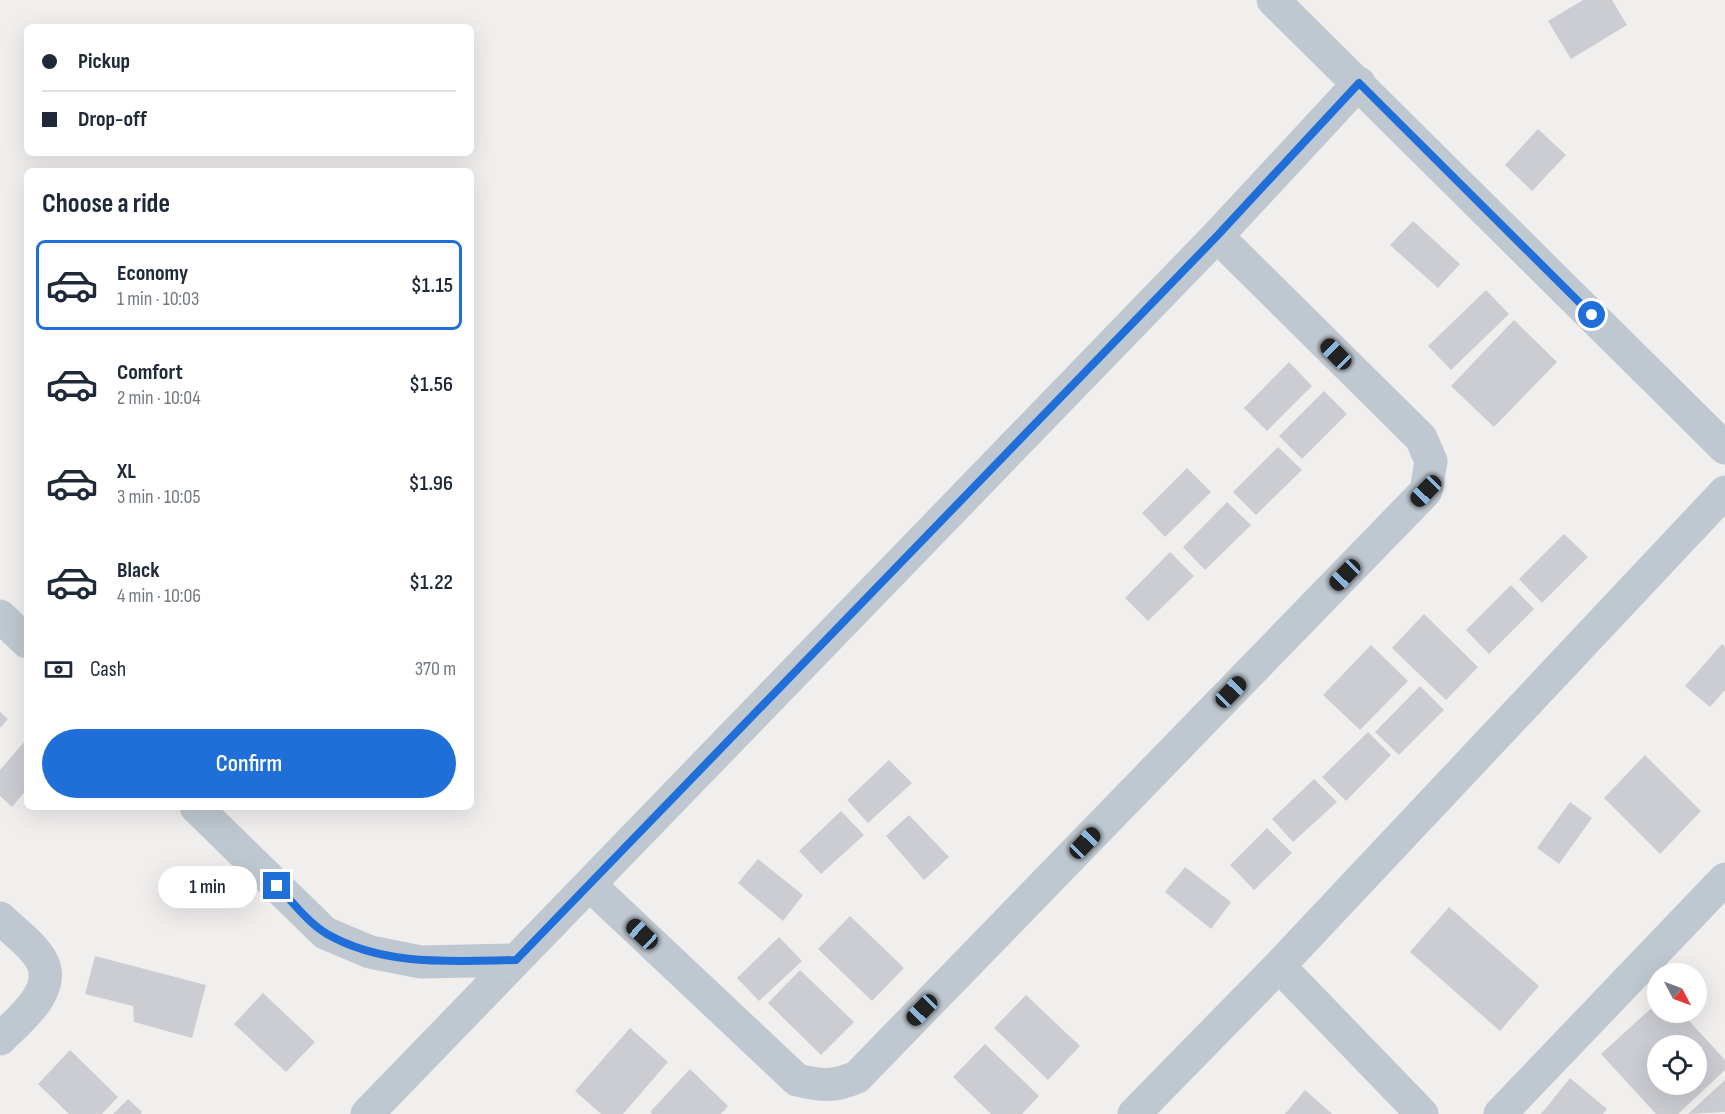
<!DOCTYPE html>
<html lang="en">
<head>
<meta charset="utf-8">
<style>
  :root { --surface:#fff; --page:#f2f2f3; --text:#1f2937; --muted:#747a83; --line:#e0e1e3; --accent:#206fd9 }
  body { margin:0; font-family:"Sofia Sans Condensed",sans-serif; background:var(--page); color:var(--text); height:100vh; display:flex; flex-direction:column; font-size:22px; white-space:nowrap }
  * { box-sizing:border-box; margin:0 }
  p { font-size:20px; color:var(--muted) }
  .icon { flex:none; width:33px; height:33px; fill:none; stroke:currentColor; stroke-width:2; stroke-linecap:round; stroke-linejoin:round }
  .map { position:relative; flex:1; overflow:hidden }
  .sheet { position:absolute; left:24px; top:168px; width:450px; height:642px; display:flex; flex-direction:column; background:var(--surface); border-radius:9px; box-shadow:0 6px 24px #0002 }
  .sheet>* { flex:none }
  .banner { position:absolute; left:24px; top:24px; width:450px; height:132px; border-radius:9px; box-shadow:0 6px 24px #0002; display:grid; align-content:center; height:132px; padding:0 18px; background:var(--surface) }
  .needle { width:39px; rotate:131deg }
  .buttons { position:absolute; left:1647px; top:963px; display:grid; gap:12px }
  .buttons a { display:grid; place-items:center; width:60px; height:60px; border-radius:50%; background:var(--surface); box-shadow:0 6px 24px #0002; font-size:30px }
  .end { position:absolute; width:27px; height:27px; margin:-14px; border:8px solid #206fd9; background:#fff; box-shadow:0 0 0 3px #fff }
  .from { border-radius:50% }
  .bubble { position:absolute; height:42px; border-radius:21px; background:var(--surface); box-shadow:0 6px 24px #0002; font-size:20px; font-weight:600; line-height:42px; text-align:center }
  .car { position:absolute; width:18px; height:36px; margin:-18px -9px; border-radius:8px; box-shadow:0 0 4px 2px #0007; background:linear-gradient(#222 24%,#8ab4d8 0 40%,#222 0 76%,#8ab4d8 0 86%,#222 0) }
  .banner b { display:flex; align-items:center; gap:21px; height:57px; font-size:22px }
  .banner b+b { border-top:2px solid var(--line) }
  .banner i { width:15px; height:15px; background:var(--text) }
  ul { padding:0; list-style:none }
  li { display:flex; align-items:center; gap:18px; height:90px; margin:0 12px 9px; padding:0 6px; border:3px solid transparent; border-radius:9px }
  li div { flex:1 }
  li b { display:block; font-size:22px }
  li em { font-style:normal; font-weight:600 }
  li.on { border-color:var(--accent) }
  li>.icon { width:54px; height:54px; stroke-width:1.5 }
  h2 { padding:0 18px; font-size:27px; line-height:72px }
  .pay { display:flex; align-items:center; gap:15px; height:66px; padding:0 18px; font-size:22px }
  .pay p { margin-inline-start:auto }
  .button { display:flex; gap:12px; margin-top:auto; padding:12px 18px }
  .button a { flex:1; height:69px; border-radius:36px; background:var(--accent); color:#fff; font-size:24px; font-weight:600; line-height:69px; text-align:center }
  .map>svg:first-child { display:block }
  .building { fill:#cbcdd3; fill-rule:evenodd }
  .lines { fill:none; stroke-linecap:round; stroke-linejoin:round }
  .street { stroke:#bfc8d0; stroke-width:33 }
  .route { stroke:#206fd9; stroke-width:8 }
</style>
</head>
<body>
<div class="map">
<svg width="1725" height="1114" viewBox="0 0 1725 1114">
  <rect width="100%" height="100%" fill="#f1eeee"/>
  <path class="building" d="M1583,0H1612L1627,25L1571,59L1548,21Z
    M1538,129L1566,155L1532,191L1505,165Z
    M1413,221L1460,264L1438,288L1390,245Z
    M1486,290L1509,314L1451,370L1428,346Z
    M1514,320L1557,362L1494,427L1451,386Z
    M1289,362L1312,386L1267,431L1244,408Z
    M1324,391L1347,414L1302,459L1279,436Z
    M1278,447L1302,470L1256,515L1233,492Z
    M1187,468L1211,492L1165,537L1142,513Z
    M1227,502L1251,525L1205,570L1183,547Z
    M1564,534L1588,557L1542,603L1519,579Z
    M1170,552L1194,576L1148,621L1125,598Z
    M1511,585L1534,609L1489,654L1466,630Z
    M1424,614L1478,667L1446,700L1392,648Z
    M1722,644L1725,647V690L1710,707L1685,686Z
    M1371,645L1408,681L1360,730L1323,695Z
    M1420,686L1444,710L1399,755L1375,732Z
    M0,712L8,719L0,728Z
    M1368,732L1391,755L1346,801L1322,777Z
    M25,741L27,789L12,807L0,796V770Z
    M1645,755L1701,811L1660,854L1604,798Z
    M889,760L912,783L868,823L847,800Z
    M1314,779L1337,802L1293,842L1272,819Z
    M1570,802L1592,818L1559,864L1537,848Z
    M841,811L864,835L821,874L799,851Z
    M909,815L949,857L924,880L886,836Z
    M1267,828L1292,853L1254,890L1230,865Z
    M758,859L803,895L783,921L738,883Z
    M1185,867L1231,902L1211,929L1165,892Z
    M1449,907L1539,986L1500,1031L1410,952Z
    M850,916L904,968L872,1001L818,949Z
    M779,937L802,961L759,1001L737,978Z
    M95,956L206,985L192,1038L134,1022L133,1006L85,994Z
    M800,970L854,1022L821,1055L768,1003Z
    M263,993L315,1042L286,1072L234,1024Z
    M1026,995L1080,1046L1048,1080L994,1028Z
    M1658,1002V1012H1681L1725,1060V1070L1678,1114H1656L1601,1054ZM1658,1046H1696V1084H1658Z
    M630,1028L668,1062L623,1114H601L575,1091Z
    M985,1044L1039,1096L1022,1114H991L953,1077Z
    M70,1050L118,1097L102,1114H69L38,1084Z
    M690,1069L728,1106L721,1114H653L650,1112Z
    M1570,1078L1607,1109L1603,1114H1541Z
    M1725,1080V1112L1688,1114Z
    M1305,1090L1332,1114H1285Z
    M128,1099L142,1112L141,1114H113Z"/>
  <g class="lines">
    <path class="street" d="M1273,0L1725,448
      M0,616L27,642
      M196,807L325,933L370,952L421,962L516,960
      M590,885L797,1080C822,1086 834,1087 857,1077L1426,491L1431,461L1421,438L1217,236
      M0,918C12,930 31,943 40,958C60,989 19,1020 0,1039
      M1279,966L1422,1114
      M367,1114L1217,236L1359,83
      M1134,1114L1279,966L1725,492
      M1500,1114L1725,879"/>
  </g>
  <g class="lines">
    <path class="route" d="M277,886C292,901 308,923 327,934C385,967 452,961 516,960L1217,236L1359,83L1592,315"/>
  </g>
</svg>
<div class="buttons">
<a><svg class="needle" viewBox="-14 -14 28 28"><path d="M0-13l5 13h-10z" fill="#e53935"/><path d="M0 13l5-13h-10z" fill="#747a83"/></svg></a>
<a><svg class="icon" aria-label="locate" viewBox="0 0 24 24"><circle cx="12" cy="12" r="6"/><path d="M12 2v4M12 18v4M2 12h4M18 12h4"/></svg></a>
</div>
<i class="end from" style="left:1592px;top:315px"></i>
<i class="end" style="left:277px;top:886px"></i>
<div class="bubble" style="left:158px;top:866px;width:99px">1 min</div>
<i class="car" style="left:1336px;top:354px;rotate:315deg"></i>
<i class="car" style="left:1426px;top:491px;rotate:224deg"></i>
<i class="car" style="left:1345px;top:575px;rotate:224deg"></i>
<i class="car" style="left:1231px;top:692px;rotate:44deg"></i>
<i class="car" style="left:1085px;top:843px;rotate:44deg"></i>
<i class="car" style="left:642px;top:934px;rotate:313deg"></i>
<i class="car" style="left:922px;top:1010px;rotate:224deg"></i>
<div class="banner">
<b><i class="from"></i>Pickup</b>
<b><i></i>Drop-off</b>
</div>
<section class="sheet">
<h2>Choose a ride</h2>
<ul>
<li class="on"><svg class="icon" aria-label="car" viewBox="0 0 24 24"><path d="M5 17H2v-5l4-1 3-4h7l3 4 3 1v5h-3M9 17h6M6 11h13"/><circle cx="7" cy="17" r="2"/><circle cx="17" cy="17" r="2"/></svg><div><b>Economy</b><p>1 min · 10:03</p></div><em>$1.15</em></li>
<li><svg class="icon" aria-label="car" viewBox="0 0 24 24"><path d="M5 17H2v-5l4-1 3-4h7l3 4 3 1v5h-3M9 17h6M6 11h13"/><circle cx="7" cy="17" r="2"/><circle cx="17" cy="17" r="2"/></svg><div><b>Comfort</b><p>2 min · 10:04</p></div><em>$1.56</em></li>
<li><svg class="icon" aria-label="car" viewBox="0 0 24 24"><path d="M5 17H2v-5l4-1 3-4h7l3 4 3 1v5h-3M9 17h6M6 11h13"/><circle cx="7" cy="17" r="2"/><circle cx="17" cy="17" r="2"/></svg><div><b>XL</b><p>3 min · 10:05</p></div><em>$1.96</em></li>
<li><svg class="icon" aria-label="car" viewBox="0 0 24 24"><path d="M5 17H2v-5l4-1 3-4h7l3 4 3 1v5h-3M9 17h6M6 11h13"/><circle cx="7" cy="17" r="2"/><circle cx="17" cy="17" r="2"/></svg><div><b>Black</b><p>4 min · 10:06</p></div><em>$1.22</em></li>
</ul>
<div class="pay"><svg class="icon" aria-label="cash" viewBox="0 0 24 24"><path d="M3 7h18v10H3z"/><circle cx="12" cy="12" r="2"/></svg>Cash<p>370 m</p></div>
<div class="button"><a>Confirm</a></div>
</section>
</div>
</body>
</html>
